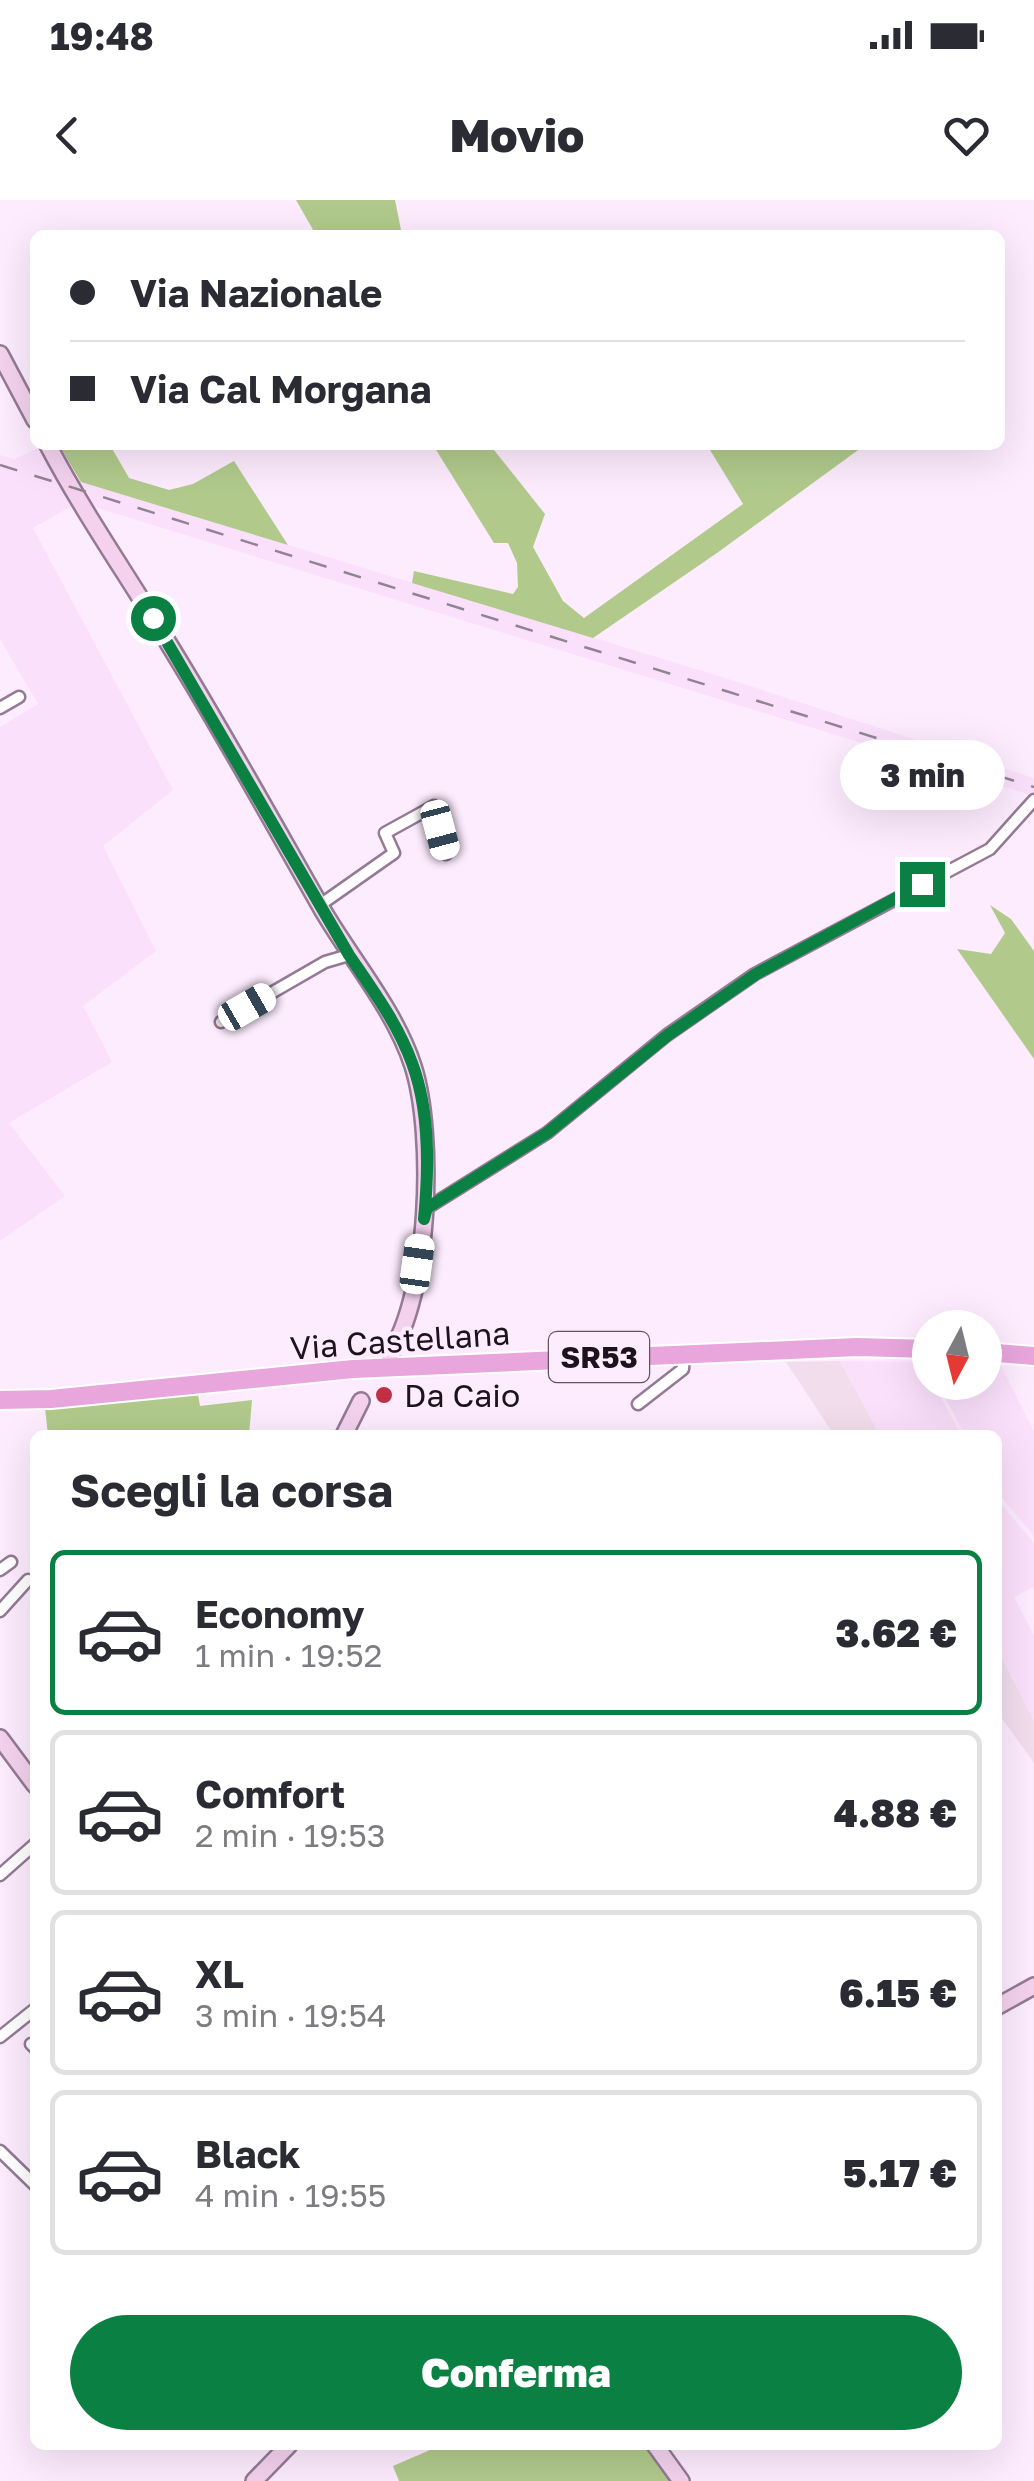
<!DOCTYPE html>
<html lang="it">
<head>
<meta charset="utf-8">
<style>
  :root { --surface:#fff; --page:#f2f2f3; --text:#2b2b33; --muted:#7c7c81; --line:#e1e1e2; --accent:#0b8043 }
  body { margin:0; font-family:"Golos Text",sans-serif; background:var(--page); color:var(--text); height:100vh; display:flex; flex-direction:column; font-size:38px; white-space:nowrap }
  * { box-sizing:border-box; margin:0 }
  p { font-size:32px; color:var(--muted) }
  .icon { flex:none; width:55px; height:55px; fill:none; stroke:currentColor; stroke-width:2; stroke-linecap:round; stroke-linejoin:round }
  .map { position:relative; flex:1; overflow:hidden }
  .sheet { position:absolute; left:30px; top:1230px; width:972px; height:1020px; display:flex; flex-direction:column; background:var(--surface); border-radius:15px; box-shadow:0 10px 40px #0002 }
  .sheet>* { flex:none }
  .hud { position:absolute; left:30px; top:30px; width:975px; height:220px; border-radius:15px; box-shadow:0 10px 40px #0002; display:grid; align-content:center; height:220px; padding:0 40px; background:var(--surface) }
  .needle { width:65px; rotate:187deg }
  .tools { position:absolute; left:912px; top:1110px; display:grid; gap:20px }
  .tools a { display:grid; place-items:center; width:90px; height:90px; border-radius:50%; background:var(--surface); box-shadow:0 10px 40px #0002; font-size:50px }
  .end { position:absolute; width:45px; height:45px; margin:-22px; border:12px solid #0b8043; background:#fff; box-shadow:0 0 0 5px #fff }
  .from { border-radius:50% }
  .bubble { position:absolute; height:70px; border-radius:35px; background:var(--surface); box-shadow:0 10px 40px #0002; font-size:32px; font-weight:800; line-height:70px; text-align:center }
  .car { position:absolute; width:30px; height:60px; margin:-30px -15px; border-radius:12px; box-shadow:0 0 8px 2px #0007; background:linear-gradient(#fff 24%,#345 0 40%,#fff 0 76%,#345 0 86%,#fff 0) }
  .hud b { display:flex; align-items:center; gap:35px; height:95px; font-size:38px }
  .hud b+b { border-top:2px solid var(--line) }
  .hud i { width:25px; height:25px; background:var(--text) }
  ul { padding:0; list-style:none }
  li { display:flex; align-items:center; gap:30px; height:165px; margin:0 20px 15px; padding:0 20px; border:5px solid var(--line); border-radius:15px }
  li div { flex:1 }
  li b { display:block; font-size:38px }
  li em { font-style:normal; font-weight:800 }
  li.selected { border-color:var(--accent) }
  li>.icon { width:90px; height:90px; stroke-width:1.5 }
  h2 { padding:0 40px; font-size:45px; line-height:120px }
  .cta { display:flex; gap:20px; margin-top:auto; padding:20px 40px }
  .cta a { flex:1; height:115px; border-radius:60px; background:var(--accent); color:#fff; font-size:40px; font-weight:800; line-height:115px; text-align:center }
  .status { display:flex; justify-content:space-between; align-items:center; height:70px; padding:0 50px; background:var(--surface); direction:ltr }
  .status svg { height:28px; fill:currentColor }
  header { display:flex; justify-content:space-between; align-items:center; height:130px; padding:0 40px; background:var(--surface); font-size:45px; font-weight:800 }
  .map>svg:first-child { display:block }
  .commercial { fill:#f2dded }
  .built { fill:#fbe0fc }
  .green { fill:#b1ca8c }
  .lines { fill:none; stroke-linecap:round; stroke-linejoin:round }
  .street-casing { stroke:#947a95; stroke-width:15 }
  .secondary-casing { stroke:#947a95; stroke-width:20 }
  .primary-casing { stroke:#fff; stroke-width:22 }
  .street { stroke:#fff; stroke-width:10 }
  .secondary { stroke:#f4d2ee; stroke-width:15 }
  .primary { stroke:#e8a6dd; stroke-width:18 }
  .rail { stroke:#918392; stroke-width:2.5; stroke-dasharray:18 18; stroke-linecap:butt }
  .route { stroke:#0b8043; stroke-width:12 }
  .poi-dot { fill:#c03045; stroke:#fdecfe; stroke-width:4 }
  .labels { text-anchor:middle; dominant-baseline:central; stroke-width:8; stroke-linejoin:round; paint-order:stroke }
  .shield { fill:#fdecfe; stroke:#605460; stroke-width:2.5 }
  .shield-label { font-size:30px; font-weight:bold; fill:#1d131d }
  .street-label { font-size:32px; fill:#1d131d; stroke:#fdecfe }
  .poi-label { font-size:32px; fill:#1d131d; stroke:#fdecfe; text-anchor:start }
</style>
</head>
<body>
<div class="status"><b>19:48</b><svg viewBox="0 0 49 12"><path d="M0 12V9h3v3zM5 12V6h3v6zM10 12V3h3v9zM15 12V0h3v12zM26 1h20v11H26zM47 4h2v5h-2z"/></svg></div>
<header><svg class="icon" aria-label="back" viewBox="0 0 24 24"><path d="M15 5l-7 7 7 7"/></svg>Movio<svg class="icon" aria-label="heart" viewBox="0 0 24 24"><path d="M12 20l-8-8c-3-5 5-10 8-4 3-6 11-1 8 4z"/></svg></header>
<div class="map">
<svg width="1034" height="2281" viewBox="0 0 1034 2281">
  <rect width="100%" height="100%" fill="#fdecfe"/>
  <path class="commercial" d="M840,1161L880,1235H834L786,1162Z
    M998,1451L1034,1520V1563L998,1513Z"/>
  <path class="built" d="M43,246L77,303L33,328L173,590L103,646L156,751L83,806L112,862L9,923L65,996L0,1041V527L38,504L0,439V255L14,259Z
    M81,282L719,476L1034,578V596L94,307Z
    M985,1151L994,1152L1034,1231V1336L998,1293V1235H965L937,1183L985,1182Z
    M840,1161L922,1162L930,1182L933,1183L961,1235H880Z
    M998,1300L1034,1343V1387L1014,1397L1034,1435V1520L998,1451Z"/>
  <path class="green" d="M296,0H395L402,35H316Z
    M59,245H110L129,278L169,290L193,284L234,261L288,345L81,282Z
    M433,245H490L545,314L533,347L563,401L584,418L743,304L707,245H865L717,353L593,438L412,383L414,371L513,394L518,387L517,363L508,343H494Z
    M990,705L1011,719L1034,751V859L957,749L991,754L1005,733Z
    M198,1194L200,1206L252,1200L249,1235H48L45,1208Z
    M432,2245H652L677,2281H399L393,2266L430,2250Z"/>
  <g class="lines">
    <defs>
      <path id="street" d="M0,508L19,497
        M320,705L394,653L385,633L434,606L446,654
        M221,822L325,762L349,755
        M426,1013L427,1008L547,933L667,835L755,774L990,649L1034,600
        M638,1204L683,1169L684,1154
        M0,1370L11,1362
        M0,1411L28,1380
        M0,1675L35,1644
        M0,1837L35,1809
        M31,1844L35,1848
        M0,1951L35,1985"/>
      <path id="secondary" d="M0,154L35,220
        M48,245C84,314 130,379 170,446C223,532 272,621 322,709C351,759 395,810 413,866C435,934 430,1095 389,1155L392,1167
        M344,1235L361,1201
        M0,1538L35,1585
        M998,1806L1034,1786
        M655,2245L681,2281
        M254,2281L289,2245"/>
      <path id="primary" d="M985,1152L1034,1156
        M0,1200L51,1199L353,1169L857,1147L930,1149"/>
    </defs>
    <use href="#street" class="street-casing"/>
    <use href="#secondary" class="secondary-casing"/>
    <use href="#primary" class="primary-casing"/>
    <use href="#street" class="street"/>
    <use href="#secondary" class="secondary"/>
    <use href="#primary" class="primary"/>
    <path class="rail" d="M0,265L1034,587"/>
  </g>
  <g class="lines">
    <path class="route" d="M153,418L349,755C372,789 398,824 412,863C430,911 429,968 424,1019L427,1008L547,933L668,835L756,774L922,684"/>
  </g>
  <circle class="poi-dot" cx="384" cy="1195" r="10"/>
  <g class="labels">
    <rect class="shield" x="549" y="1132" width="100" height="50" rx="8"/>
    <g class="shield-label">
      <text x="599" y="1157">SR53</text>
    </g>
    <g class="street-label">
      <text transform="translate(400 1140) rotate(-4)">Via Castellana</text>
    </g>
    <g class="poi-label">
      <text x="404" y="1195">Da Caio</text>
    </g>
  </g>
</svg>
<div class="tools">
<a><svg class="needle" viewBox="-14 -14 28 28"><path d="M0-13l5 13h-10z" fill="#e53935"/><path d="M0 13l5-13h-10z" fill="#7c7c81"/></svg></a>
</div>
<i class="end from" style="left:153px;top:418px"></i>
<i class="end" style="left:922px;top:684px"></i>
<div class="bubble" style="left:840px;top:540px;width:165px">3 min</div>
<i class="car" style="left:440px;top:630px;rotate:165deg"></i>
<i class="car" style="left:247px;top:807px;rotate:60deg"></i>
<i class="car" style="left:417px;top:1064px;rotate:8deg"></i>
<div class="hud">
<b><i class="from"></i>Via Nazionale</b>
<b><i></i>Via Cal Morgana</b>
</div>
<section class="sheet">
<h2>Scegli la corsa</h2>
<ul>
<li class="selected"><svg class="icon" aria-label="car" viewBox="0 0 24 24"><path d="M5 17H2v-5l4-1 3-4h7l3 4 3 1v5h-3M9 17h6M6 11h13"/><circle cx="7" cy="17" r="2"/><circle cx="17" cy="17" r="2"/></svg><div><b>Economy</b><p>1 min · 19:52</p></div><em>3.62 €</em></li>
<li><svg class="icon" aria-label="car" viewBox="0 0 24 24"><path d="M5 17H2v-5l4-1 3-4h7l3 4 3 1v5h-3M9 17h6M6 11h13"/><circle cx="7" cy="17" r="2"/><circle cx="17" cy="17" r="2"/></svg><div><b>Comfort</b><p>2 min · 19:53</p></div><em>4.88 €</em></li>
<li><svg class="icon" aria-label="car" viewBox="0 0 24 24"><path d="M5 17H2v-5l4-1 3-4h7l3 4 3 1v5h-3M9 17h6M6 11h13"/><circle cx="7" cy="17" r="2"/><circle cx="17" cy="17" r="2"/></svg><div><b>XL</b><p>3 min · 19:54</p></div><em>6.15 €</em></li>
<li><svg class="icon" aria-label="car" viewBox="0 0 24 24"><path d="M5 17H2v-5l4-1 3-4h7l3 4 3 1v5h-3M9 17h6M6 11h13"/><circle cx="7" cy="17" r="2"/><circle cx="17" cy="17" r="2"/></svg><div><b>Black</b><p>4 min · 19:55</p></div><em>5.17 €</em></li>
</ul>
<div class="cta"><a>Conferma</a></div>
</section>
</div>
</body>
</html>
